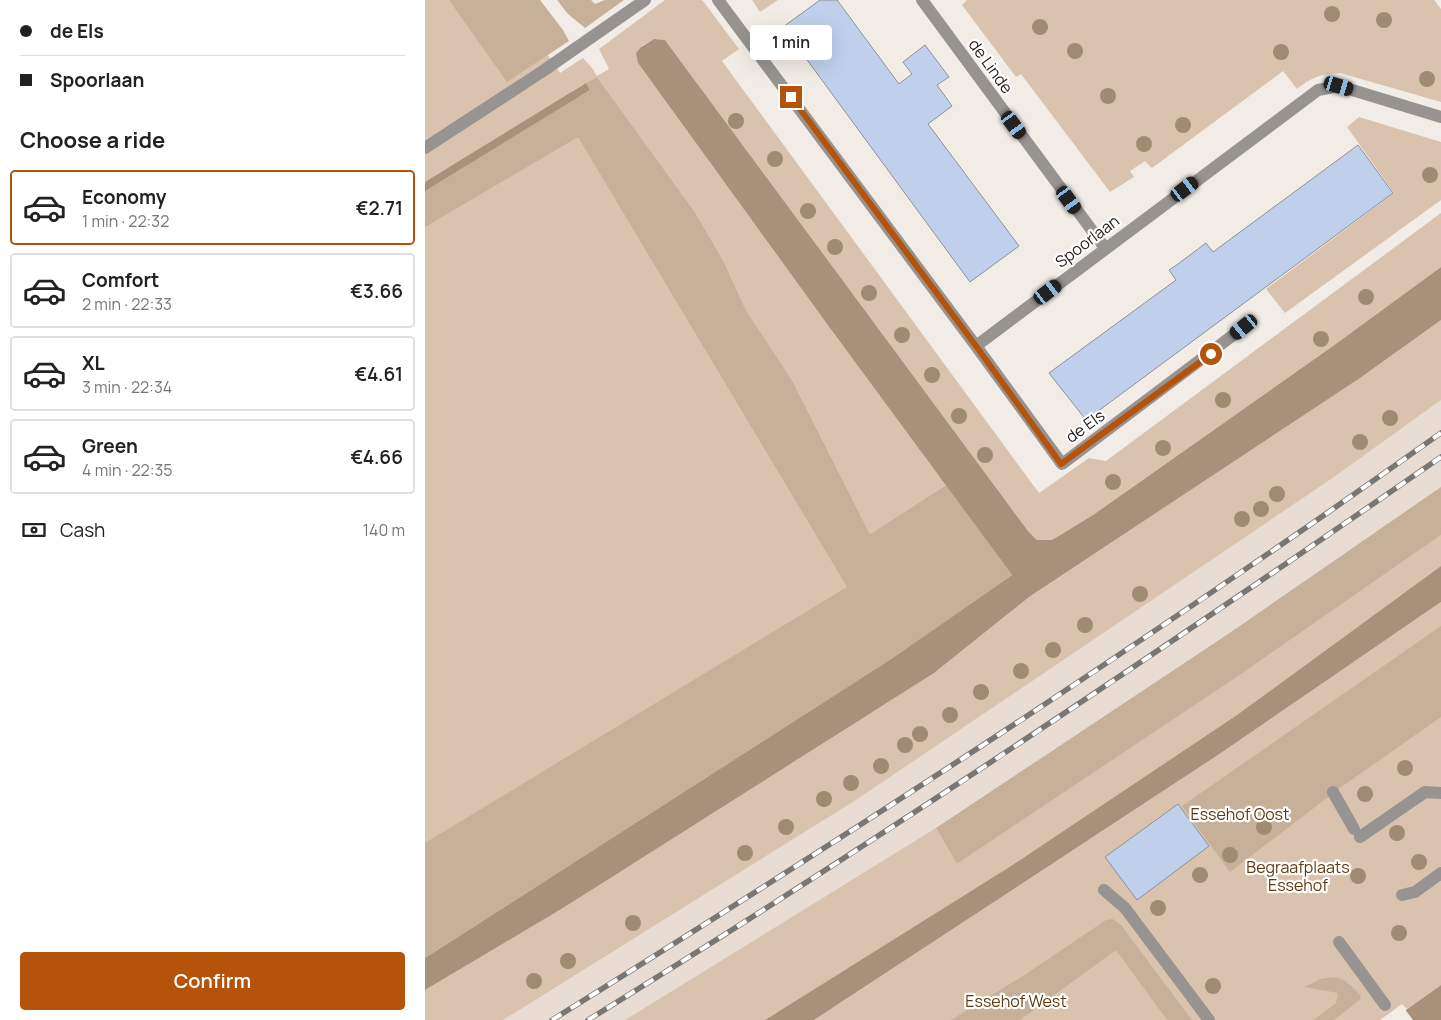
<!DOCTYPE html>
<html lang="en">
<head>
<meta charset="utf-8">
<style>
  :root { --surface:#fff; --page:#f6f6f6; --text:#222; --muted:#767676; --line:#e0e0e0; --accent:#b45309 }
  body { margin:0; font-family:Manrope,sans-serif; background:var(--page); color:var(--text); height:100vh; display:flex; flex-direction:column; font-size:19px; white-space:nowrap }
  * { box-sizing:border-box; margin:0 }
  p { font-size:16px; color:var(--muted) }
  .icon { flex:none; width:28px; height:28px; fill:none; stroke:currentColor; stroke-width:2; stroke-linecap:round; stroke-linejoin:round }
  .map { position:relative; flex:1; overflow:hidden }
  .panel { display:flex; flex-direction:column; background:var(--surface); width:425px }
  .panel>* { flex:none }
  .guide { display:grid; align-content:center; height:110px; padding:0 20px; background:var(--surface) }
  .end { position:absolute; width:22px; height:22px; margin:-11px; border:6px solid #b45309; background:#fff; box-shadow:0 0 0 2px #fff }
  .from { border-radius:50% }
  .bubble { position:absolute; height:35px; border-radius:5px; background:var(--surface); box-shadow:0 5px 20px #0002; font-size:16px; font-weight:600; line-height:35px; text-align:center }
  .car { position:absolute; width:15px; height:30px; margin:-15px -8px; border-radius:6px; box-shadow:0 0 4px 1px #0007; background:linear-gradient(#222 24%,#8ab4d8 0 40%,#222 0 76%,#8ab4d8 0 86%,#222 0) }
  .guide b { display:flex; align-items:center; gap:18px; height:48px; font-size:19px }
  .guide b+b { border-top:1px solid var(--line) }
  .guide i { width:12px; height:12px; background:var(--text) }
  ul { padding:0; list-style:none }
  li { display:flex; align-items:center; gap:15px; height:75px; margin:0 10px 8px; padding:0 10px; border:2px solid var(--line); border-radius:5px }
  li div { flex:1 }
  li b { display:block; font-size:19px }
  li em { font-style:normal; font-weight:600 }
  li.selected { border-color:var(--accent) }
  li>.icon { width:45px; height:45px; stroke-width:1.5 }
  h2 { padding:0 20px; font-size:22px; line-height:60px }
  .pay { display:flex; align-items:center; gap:12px; height:55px; padding:0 20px; font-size:19px }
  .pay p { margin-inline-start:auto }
  .button { display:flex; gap:10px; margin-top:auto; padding:10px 20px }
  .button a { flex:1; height:58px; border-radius:5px; background:var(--accent); color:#fff; font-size:20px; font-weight:600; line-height:58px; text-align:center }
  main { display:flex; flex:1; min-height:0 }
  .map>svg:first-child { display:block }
  .built { fill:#e9ddd3 }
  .green { fill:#dac3ae }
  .forest { fill:#c7b099 }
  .water { fill:#a8917b }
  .pier { fill:#f1ece6 }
  .building { fill:#c0d0eb; stroke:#8e9197 }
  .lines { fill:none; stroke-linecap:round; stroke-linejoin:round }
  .minor { stroke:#969391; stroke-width:12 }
  .rail-casing { stroke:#7a7773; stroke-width:5.5 }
  .rail { stroke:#fff; stroke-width:4; stroke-dasharray:11; stroke-linecap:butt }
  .tree { fill:#9f8a72 }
  .route { stroke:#b45309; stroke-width:6 }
  .labels { text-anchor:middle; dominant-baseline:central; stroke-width:4.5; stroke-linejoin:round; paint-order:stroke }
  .street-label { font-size:16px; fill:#201e1c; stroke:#fff }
  .park-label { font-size:16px; fill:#5c3a13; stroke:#fff }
</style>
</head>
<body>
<main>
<section class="panel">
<div class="guide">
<b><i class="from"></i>de Els</b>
<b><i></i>Spoorlaan</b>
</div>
<h2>Choose a ride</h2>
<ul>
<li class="selected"><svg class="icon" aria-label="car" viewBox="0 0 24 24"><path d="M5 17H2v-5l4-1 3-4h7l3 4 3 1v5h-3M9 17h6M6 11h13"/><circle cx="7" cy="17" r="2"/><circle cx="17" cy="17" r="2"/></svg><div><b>Economy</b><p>1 min · 22:32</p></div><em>€2.71</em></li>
<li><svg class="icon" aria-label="car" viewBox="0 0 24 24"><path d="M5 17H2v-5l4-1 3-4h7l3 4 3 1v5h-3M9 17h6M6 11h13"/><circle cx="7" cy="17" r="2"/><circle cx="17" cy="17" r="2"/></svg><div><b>Comfort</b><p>2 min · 22:33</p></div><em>€3.66</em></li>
<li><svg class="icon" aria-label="car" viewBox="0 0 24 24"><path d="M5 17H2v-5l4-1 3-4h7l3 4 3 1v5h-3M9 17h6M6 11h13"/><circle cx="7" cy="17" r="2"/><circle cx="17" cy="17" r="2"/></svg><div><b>XL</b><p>3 min · 22:34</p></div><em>€4.61</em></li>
<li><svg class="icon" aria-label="car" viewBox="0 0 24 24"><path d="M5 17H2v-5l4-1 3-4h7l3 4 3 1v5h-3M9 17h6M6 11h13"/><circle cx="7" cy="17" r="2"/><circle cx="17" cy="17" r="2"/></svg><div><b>Green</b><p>4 min · 22:35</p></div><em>€4.66</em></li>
</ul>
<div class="pay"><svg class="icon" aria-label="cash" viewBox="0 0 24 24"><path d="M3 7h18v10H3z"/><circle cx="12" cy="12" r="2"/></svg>Cash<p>140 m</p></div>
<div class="button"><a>Confirm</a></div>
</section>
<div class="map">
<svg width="1016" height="1020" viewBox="0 0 1016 1020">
  <rect width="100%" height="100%" fill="#f1ece6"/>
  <path class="built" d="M1016,284V582L358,1020H0V972L582,599Z"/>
  <path class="green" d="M0,0H86L135,73L158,58L167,68L172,76L184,69L174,49L240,0H276L278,1L314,49L297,61L614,493L664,458L681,461L1016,213V267L908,346L668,515L627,540H612L603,531L240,40L229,39L216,46L213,63L402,324L521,485L445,534L367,380L321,310L299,262L270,212L172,77L147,91L455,594L0,863Z
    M327,0H353L335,12Z
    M542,0H1009L1016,9V102L915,73C896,74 887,77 872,89L858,71L727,168L720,161L705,171L709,177L685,192L596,74L591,77L537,5Z
    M934,117L1016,142V200L860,313L841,289L969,193L922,127Z
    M1016,320V400L909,477L431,800L78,1020H0V990L138,908L509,673L604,597L935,378Z
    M1016,535V566L812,715L586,866L340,1020H200L511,828L532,864L809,679Z
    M1016,602V985L982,1009L977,1004L955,1020H389L793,755Z"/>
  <path class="forest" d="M24,0H115L138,30L144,41L82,82Z
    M132,0H166L170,4L180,0H199L160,28L143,14Z
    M172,77L270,212L299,262L321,310L367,380L445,534L521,485L587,575L466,659L0,958V843L422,587L153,137L0,227V191L165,90L161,83Z
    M1016,487V535L809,679L532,864L511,828L803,634Z
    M1016,626V717L915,788L805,872L757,806Z
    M688,919L696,925L767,1020H742L691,950L595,1020H526L601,974L681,920Z
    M909,977C921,979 928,987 936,996L935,998L936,999L909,1020H888L911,1003L913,993L879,987L895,979Z"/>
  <path class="water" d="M229,39L240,40L603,531L612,540H627L668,515L908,346L1016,267V320L935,378L604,597L509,673L138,908L0,990V958L466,659L587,575L402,324L213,63L211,53L216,47Z
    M161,83L165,90L0,191V182Z
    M1016,566V602L793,755L389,1020H340L586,866L812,715Z
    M1016,985V1020H967Z"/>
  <path class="pier" d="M979,1008L988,1020H965L966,1018Z"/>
  <path class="building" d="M395,0H412L474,84L487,74L478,62L500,45L524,77L512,85L527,106L503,124L594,246L545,282L358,27Z
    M933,145L968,193L661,420L624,373L751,280L744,270L753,264L781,243L788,252Z
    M753,804L784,846L712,900L680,857Z"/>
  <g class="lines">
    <path class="minor" d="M293,0L551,346L893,90L914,86L1016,117
      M497,0L680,248
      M0,148L118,71L220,0
      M551,346L637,464L819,327
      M908,792L929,829
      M935,837L1000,792L1016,793
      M679,890L700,908L784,1020
      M977,895L990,892L1016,873
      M914,942L960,1005"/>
    <defs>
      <path id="rail" d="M127,1020C429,832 726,639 1016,433
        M163,1020C453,841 736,651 1016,457"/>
    </defs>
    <use href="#rail" class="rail-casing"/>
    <use href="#rail" class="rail"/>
  </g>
  <g class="tree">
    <circle cx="907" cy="14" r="8"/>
    <circle cx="959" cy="20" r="8"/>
    <circle cx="615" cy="27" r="8"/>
    <circle cx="650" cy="51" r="8"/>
    <circle cx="856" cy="52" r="8"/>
    <circle cx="1002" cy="79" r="8"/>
    <circle cx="683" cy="96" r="8"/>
    <circle cx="311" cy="121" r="8"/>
    <circle cx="758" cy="125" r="8"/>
    <circle cx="719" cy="144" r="8"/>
    <circle cx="350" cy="159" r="8"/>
    <circle cx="1005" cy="175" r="8"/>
    <circle cx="383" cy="211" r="8"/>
    <circle cx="410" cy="247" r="8"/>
    <circle cx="444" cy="293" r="8"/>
    <circle cx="941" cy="297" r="8"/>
    <circle cx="477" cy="335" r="8"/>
    <circle cx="896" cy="339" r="8"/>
    <circle cx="507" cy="375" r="8"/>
    <circle cx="798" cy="400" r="8"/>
    <circle cx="534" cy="416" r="8"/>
    <circle cx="965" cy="418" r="8"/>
    <circle cx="935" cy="442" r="8"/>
    <circle cx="738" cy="448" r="8"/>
    <circle cx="560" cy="455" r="8"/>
    <circle cx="688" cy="482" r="8"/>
    <circle cx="852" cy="494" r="8"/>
    <circle cx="836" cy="509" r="8"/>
    <circle cx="817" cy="519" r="8"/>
    <circle cx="715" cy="594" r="8"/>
    <circle cx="660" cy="625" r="8"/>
    <circle cx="628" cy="650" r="8"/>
    <circle cx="596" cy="671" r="8"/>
    <circle cx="556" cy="692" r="8"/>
    <circle cx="525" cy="715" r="8"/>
    <circle cx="495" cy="734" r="8"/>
    <circle cx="480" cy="745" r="8"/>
    <circle cx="456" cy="766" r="8"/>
    <circle cx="980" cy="768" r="8"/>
    <circle cx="426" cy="783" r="8"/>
    <circle cx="940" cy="794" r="8"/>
    <circle cx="399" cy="799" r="8"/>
    <circle cx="361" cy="827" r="8"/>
    <circle cx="839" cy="827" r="8"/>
    <circle cx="972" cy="833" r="8"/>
    <circle cx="320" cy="853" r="8"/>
    <circle cx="805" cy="855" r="8"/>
    <circle cx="994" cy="862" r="8"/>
    <circle cx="775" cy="875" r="8"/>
    <circle cx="933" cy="876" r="8"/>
    <circle cx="733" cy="908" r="8"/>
    <circle cx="208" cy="923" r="8"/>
    <circle cx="974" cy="933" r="8"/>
    <circle cx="143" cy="961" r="8"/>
    <circle cx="109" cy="981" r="8"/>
    <circle cx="788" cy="986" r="8"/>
  </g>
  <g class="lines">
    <path class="route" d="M366,97L551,346L636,464L786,354"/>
  </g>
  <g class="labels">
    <g class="street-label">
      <text transform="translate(566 66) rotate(54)">de Linde</text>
      <text transform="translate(662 241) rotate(-37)">Spoorlaan</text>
      <text transform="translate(660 426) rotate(-36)">de Els</text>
    </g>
    <g class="park-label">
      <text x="815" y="814">Essehof Oost</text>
      <text x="873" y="867">Begraafplaats<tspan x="873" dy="18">Essehof</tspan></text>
      <text x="591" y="1001">Essehof West</text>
    </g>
  </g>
</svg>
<i class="end from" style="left:786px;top:354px"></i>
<i class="end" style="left:366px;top:97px"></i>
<div class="bubble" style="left:325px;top:25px;width:82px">1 min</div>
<i class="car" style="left:914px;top:86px;rotate:107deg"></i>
<i class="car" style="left:589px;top:125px;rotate:144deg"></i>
<i class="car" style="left:760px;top:189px;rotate:53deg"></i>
<i class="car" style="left:644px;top:200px;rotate:144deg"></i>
<i class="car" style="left:623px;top:292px;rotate:53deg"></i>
<i class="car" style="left:819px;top:327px;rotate:231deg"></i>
</div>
</main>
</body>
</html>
